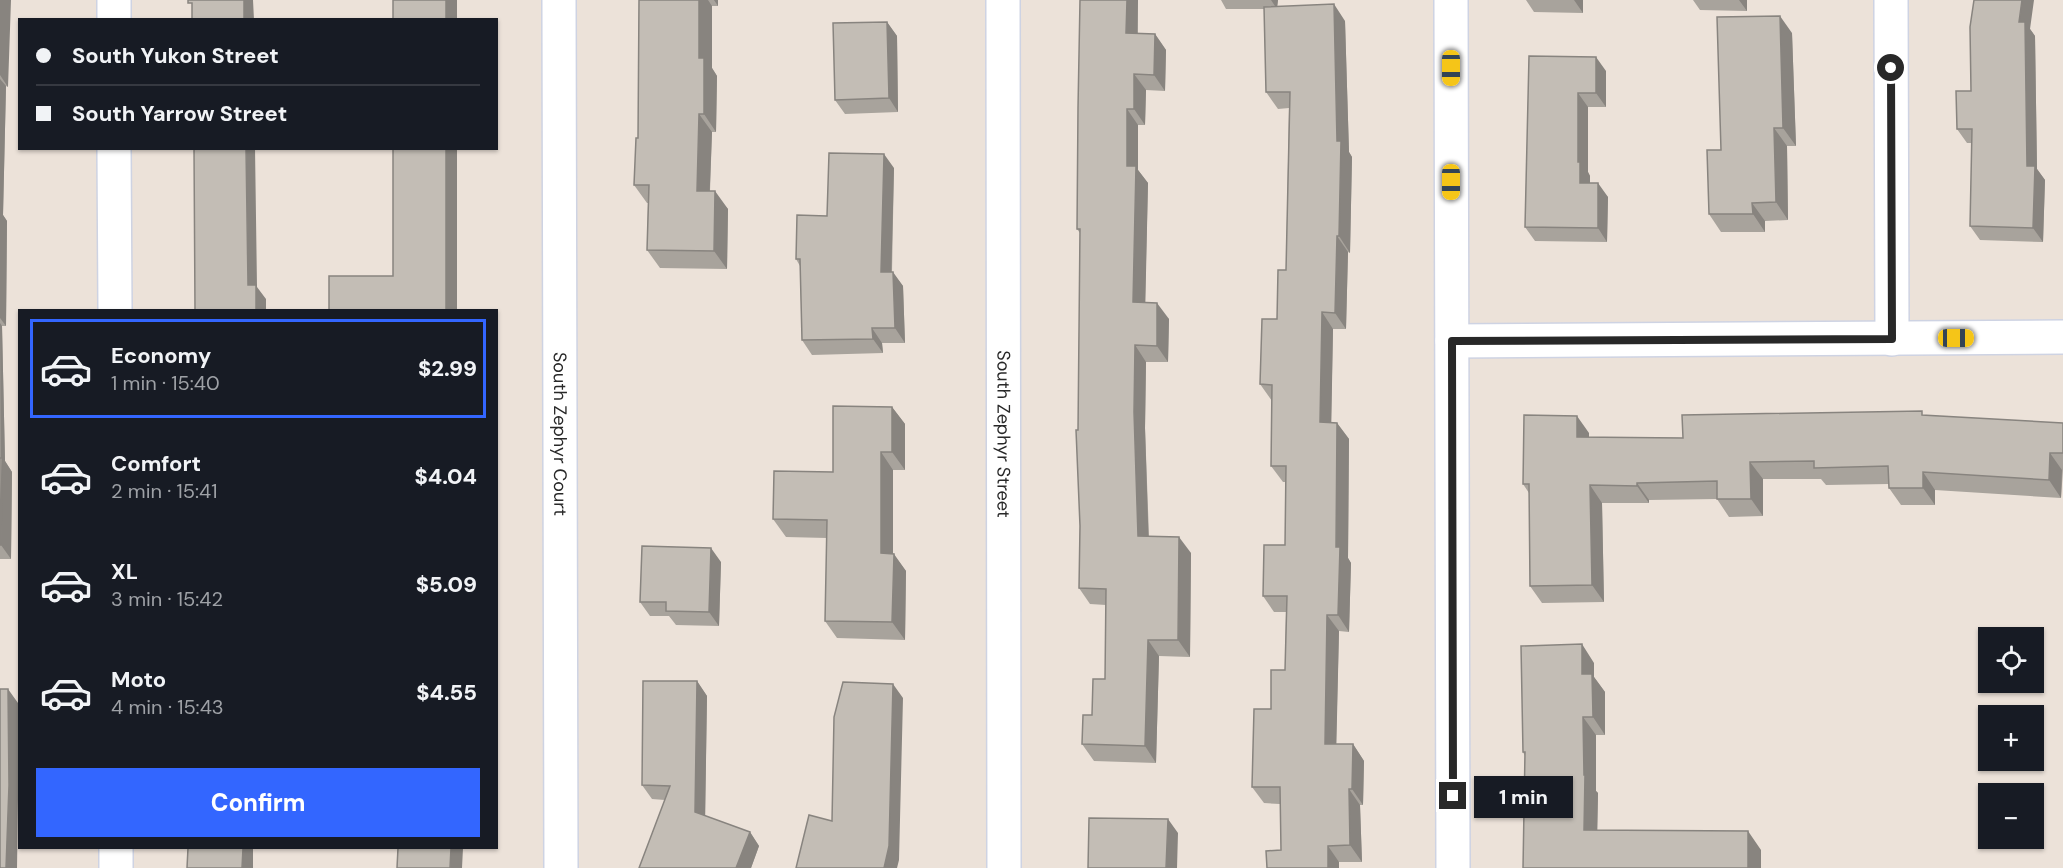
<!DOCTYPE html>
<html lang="en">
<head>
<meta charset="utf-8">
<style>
  :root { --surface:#171b24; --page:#242831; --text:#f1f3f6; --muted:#9ea1a6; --line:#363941; --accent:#36f }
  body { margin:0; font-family:"DM Sans",sans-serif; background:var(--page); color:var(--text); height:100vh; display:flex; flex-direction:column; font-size:22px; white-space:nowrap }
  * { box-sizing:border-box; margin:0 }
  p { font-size:20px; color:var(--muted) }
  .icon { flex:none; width:33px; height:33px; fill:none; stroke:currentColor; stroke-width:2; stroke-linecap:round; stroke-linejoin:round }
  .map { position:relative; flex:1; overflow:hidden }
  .details { position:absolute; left:18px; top:309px; width:480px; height:540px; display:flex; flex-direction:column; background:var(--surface); border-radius:0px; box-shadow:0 2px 4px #0004 }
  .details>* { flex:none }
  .banner { position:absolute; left:18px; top:18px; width:480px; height:132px; border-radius:0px; box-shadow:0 2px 4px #0004; display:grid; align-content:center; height:132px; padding:0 18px; background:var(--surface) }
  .buttons { position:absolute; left:1978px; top:627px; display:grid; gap:12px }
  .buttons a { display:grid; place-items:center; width:66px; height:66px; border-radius:0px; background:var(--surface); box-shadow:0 2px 4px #0004; font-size:30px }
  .end { position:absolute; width:27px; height:27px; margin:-14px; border:8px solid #282828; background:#fff; box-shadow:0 0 0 3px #fff }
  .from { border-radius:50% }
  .bubble { position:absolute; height:42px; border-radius:0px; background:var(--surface); box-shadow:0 2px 4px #0004; font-size:20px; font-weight:800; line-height:42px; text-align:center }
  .car { position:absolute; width:18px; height:36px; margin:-18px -9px; border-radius:8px; box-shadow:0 0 4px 2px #0007; background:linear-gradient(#f5c518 24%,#345 0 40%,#f5c518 0 76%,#345 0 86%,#f5c518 0) }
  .banner b { display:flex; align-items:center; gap:21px; height:57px; font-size:22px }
  .banner b+b { border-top:2px solid var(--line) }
  .banner i { width:15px; height:15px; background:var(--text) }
  ul { padding:10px 0 0; list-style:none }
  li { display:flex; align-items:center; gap:18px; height:99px; margin:0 12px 9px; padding:0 6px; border:3px solid transparent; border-radius:0px }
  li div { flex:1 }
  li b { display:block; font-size:22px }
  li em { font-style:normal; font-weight:800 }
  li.active { border-color:var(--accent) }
  li>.icon { width:54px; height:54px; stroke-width:1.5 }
  .cta { display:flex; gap:12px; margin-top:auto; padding:12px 18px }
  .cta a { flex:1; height:69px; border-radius:0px; background:var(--accent); color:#fff; font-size:24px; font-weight:800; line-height:69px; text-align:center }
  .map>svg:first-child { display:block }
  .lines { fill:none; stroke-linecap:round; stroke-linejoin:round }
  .street-casing { stroke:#ced3e3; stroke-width:36 }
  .street { stroke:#fff; stroke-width:33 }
  .wall { fill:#a8a39c }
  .shaded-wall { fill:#88847f }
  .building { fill:#c3bdb5; stroke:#88847f; stroke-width:1.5 }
  .route { stroke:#282828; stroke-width:8 }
  .labels { text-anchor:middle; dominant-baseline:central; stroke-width:4.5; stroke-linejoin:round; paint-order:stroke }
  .street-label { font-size:18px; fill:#282828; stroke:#fff }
</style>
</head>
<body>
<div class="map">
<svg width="2063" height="868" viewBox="0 0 2063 868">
  <rect width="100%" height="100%" fill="#ece2d9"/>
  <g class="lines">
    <defs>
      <g id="street">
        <path d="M114,0V20"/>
        <path id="s1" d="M559,0L561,868"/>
        <path id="s2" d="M1003,0L1004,868"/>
        <path d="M1451,0L1453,868"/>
        <path d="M1891,0L1892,339"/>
        <path d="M114,148L115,310"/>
        <path d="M1452,341L2063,337"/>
        <path d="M116,848V868"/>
      </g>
    </defs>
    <use href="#street" class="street-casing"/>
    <use href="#street" class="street"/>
  </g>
  <path class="wall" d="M0,0L8,87L6,86L3,215L7,221L6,326H2L5,461L12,472L11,559H0Z
    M639,0H718V6H712V68L717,76L716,132H712L710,191L728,209L727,269L660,268L647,250L648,203H647L634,185L638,138Z
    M1080,0H1138V34H1155L1166,50L1165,91L1146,90L1145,125H1138V170L1148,183L1145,302L1169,319L1168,362H1146L1145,428L1149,536L1191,553L1190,657L1159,656L1156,763L1094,761L1082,744L1092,715L1105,679L1106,605L1090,604L1079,588L1080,526L1078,430L1080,233L1077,229Z
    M1221,0H1278L1277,6L1345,21L1349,152L1352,157L1350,253L1348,252L1346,329H1333L1331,422L1337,423L1349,439L1348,558L1351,563L1349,632L1339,631L1336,744H1353L1364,761L1363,805H1360L1362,862H1339L1281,850L1280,804L1264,803L1252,787L1271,709L1285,670L1286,612H1274L1263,596L1285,545V482H1283L1271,466L1272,401L1260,384L1277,319L1286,270L1289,108L1278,109L1266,92L1264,9H1226Z
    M1526,0H1583V13L1534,12Z
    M1693,0H1747V11L1700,10Z
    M887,22L897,36L898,112L845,114L835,100Z
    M2030,29L2035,36L2037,169L2045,180L2043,242L1980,240L1970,226L1972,143H1967L1957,129Z
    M1792,33L1796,146H1787L1788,220L1765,221V232H1721L1709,214L1721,150Z
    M1529,56L1606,71V107H1588V172L1590,176V183L1608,197L1607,242L1535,241L1525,227Z
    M894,168L892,272L903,286L905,343H882L883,353L812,355L802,340L800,266L796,259L827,216Z
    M892,407L905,424V470H893V554L906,571L905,640L837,638L825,621L827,538L786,537L773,519L833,472Z
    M1925,416L2063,423V470L2061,498L1935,490V505H1901L1889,488V484L1826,485L1821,479H1763V516L1729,517L1717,499L1649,500V503H1602L1604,602L1542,603L1530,586L1529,493L1523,484L1589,433V437L1683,438Z
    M721,562L719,626L676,625L669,616H650L640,602Z
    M1594,663V677L1605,692V735H1596V791L1598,793L1597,830L1761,850L1523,868L1525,756L1523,752Z
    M697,681L707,696L705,816L750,832L759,846L751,868H639L665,800L652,799L642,785Z"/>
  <path class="shaded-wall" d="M0,0H11L8,87L0,75Z
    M244,0H253L254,20H244Z
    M446,0H457V20H446Z
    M699,0H708L712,6V68L717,76L716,132L704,114L699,58Z
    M714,0H718V6Z
    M1127,0H1138L1137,50L1126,33Z
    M1271,0H1278L1277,9Z
    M1574,0H1583V13Z
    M1739,0H1747V11Z
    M2022,0H2034L2030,29L2035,36L2037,169L2045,180L2043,242L2033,228L2027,166L2019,22Z
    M1334,4L1345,21L1349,152L1352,157L1350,253L1339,236Z
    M1780,16L1792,33L1796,146L1783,128Z
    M887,22L897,36L898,112L889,98Z
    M1155,34L1166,50L1165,91L1154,75Z
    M1596,57L1606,71V107L1596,93Z
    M1134,74L1146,90L1145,125L1134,109Z
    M0,79L6,86L3,215L7,221L6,326L0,318Z
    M1578,93L1588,107V172L1590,176V197L1580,183L1578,162Z
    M1127,109L1138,125V170L1148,183L1145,318L1133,302L1127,166Z
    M699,114L712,132L709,209L697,191Z
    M1774,128L1787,146L1788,220L1776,202Z
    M246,148H255L257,287L266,299V310H256L248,285Z
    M446,148H457V310H446Z
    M884,154L894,168L891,286L881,272Z
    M1598,183L1608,197L1607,242L1598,228Z
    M715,191L728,209L727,269L714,251Z
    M1752,203L1765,221V232L1753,214Z
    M1337,236L1348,252L1346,329L1335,313Z
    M893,272L903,286L905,343L895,328Z
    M1157,303L1169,319L1168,362L1157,346Z
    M1322,312L1333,329L1331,439L1320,422Z
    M0,323L2,326L5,461L12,472L11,559L1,545Z
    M872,328L882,343L883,353L873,339Z
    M1135,345L1146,362L1145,428L1149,553L1138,536L1134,412Z
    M892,407L905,424V470L892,452Z
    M1577,416L1589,433V455L1577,437Z
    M1337,423L1349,439L1348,558L1351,563L1349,632L1338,615L1336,547Z
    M881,452L893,470V571L881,553Z
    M2050,453L2062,470L2061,498L2049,480Z
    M1750,462L1763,479V516L1751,499Z
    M1923,472L1935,490V505L1923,488Z
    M1637,483L1649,500V503L1637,486Z
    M1590,485L1602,503L1604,602L1592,585Z
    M1179,537L1191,553L1190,657L1178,640Z
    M711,548L721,562L719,626L709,612Z
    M894,554L906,571L905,640L892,622Z
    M1327,615L1339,631L1336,760L1325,744Z
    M1148,640L1159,656L1156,763L1145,746Z
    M1582,644L1594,663V677L1605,692V735L1593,717L1582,674Z
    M697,681L707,696L705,826L695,812Z
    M893,684L903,698L899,860L897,868H884Z
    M8,689L18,703V799L17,868H6Z
    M1583,717L1596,735V791L1598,793L1597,848L1584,830Z
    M1353,744L1364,761L1363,805L1352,789Z
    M1349,789L1360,805L1362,862L1350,845Z
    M1168,819L1178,833L1177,868H1166Z
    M1748,831L1761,850V868H1748Z
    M750,832L759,846L751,868H736Z
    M1328,846L1339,862V868H1328Z
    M243,848H253V868H242Z
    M451,848H463L462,868H450Z"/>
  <path class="building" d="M188,0H244V20H192V3H188Z
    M393,0H446V20H393Z
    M639,0H699V58H704V114H699L697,191H715L714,251L647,250L649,185H634L636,138H638Z
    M1080,0H1127L1126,33L1155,34L1154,75L1134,74V109H1127V166H1136L1133,302L1157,303V346L1135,345L1134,412L1138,536L1179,537L1178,640H1148L1145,746L1082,744L1083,715H1092L1093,679H1105L1106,589L1079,588L1080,526L1076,430H1078L1080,229H1077L1078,108Z
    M1974,0H2022L2019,22H2025L2027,166H2035L2033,228L1970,226L1972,129H1957L1956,91H1971L1970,27Z
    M1334,4L1337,141H1341L1339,236H1337L1335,313L1322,312L1320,422L1337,423L1336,547H1340L1338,615H1327L1325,744H1353L1352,789H1349L1350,845L1328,846V868H1267L1266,851L1281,850L1280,787H1252L1254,709H1271V670H1285L1287,596H1263L1264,545H1285L1286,466H1271L1272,385L1260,384L1262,319H1277L1278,270H1286L1290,92H1266L1264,7Z
    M1780,16L1783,128H1774L1776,202L1752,203L1753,214H1709L1707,150H1721L1717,17Z
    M887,22L889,98L835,100L833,23Z
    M1529,56L1596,57V93H1578V162H1580V183H1598V228L1525,227Z
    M194,148H246L248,285H256V310H195Z
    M393,148H446V310H329V276H393Z
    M829,153L884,154L881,272H893L895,328H872L873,339L802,340L800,259H796L797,215L827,216Z
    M833,406L892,407V452H881V553L894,554L892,622L825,621L827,520L773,519L774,471L833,472Z
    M1922,411V415L2063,423V453H2050L2049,480L1923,472V488H1889L1888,466L1814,468V461L1750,462L1751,499H1717V481L1637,483V486L1590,485L1592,585L1530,586L1529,484H1523L1524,415L1577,416V437L1683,438L1682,415Z
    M0,458H2L1,545H0Z
    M642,546L711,548L709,612L666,611V602H640Z
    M1582,644V674H1592L1593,717H1583L1584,775H1585L1584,830L1748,831V868H1523L1525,752H1523L1521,646Z
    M643,681H697L695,812L750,832L736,868H639L670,786L642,785Z
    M843,682L893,684L889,846L884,868H796L809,815L832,821L834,717Z
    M0,689H8L9,785L6,868H0Z
    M1089,818L1168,819L1166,868H1088Z
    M188,848H243L242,868H187Z
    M398,848H451L450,868H397Z"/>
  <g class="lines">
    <path class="route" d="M1453,796L1452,341L1892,339L1891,68"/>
  </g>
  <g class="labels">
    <g class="street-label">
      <text stroke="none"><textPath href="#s1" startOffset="434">South Zephyr Court</textPath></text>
      <text stroke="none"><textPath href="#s2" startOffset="434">South Zephyr Street</textPath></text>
    </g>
  </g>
</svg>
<div class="buttons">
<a><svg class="icon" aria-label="locate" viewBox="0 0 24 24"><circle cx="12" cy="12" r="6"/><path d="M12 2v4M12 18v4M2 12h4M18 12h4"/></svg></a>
<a>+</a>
<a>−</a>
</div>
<i class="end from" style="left:1891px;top:68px"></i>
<i class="end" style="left:1453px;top:796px"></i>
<div class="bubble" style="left:1474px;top:776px;width:99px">1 min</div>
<i class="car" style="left:1451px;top:68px;rotate:180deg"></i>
<i class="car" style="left:1451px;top:182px;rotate:180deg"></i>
<i class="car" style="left:1956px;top:338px;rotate:90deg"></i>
<div class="banner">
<b><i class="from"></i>South Yukon Street</b>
<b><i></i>South Yarrow Street</b>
</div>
<section class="details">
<ul>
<li class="active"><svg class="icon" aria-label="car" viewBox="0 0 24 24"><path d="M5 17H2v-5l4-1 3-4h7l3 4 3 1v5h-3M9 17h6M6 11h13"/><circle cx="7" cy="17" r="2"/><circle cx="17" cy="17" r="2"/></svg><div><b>Economy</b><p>1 min · 15:40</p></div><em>$2.99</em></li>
<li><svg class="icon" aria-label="car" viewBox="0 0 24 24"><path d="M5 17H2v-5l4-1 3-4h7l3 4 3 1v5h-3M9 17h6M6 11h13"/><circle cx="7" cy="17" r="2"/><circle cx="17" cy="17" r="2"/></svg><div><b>Comfort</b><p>2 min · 15:41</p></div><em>$4.04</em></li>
<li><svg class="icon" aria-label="car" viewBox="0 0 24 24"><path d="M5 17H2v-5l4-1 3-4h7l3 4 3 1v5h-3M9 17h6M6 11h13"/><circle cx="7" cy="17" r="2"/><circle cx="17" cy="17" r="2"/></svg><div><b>XL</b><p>3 min · 15:42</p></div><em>$5.09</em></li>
<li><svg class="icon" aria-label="car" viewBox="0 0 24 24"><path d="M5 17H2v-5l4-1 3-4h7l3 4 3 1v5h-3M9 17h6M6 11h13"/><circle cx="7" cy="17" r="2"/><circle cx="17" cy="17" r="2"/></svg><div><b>Moto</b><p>4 min · 15:43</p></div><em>$4.55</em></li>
</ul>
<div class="cta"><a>Confirm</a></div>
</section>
</div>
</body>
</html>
